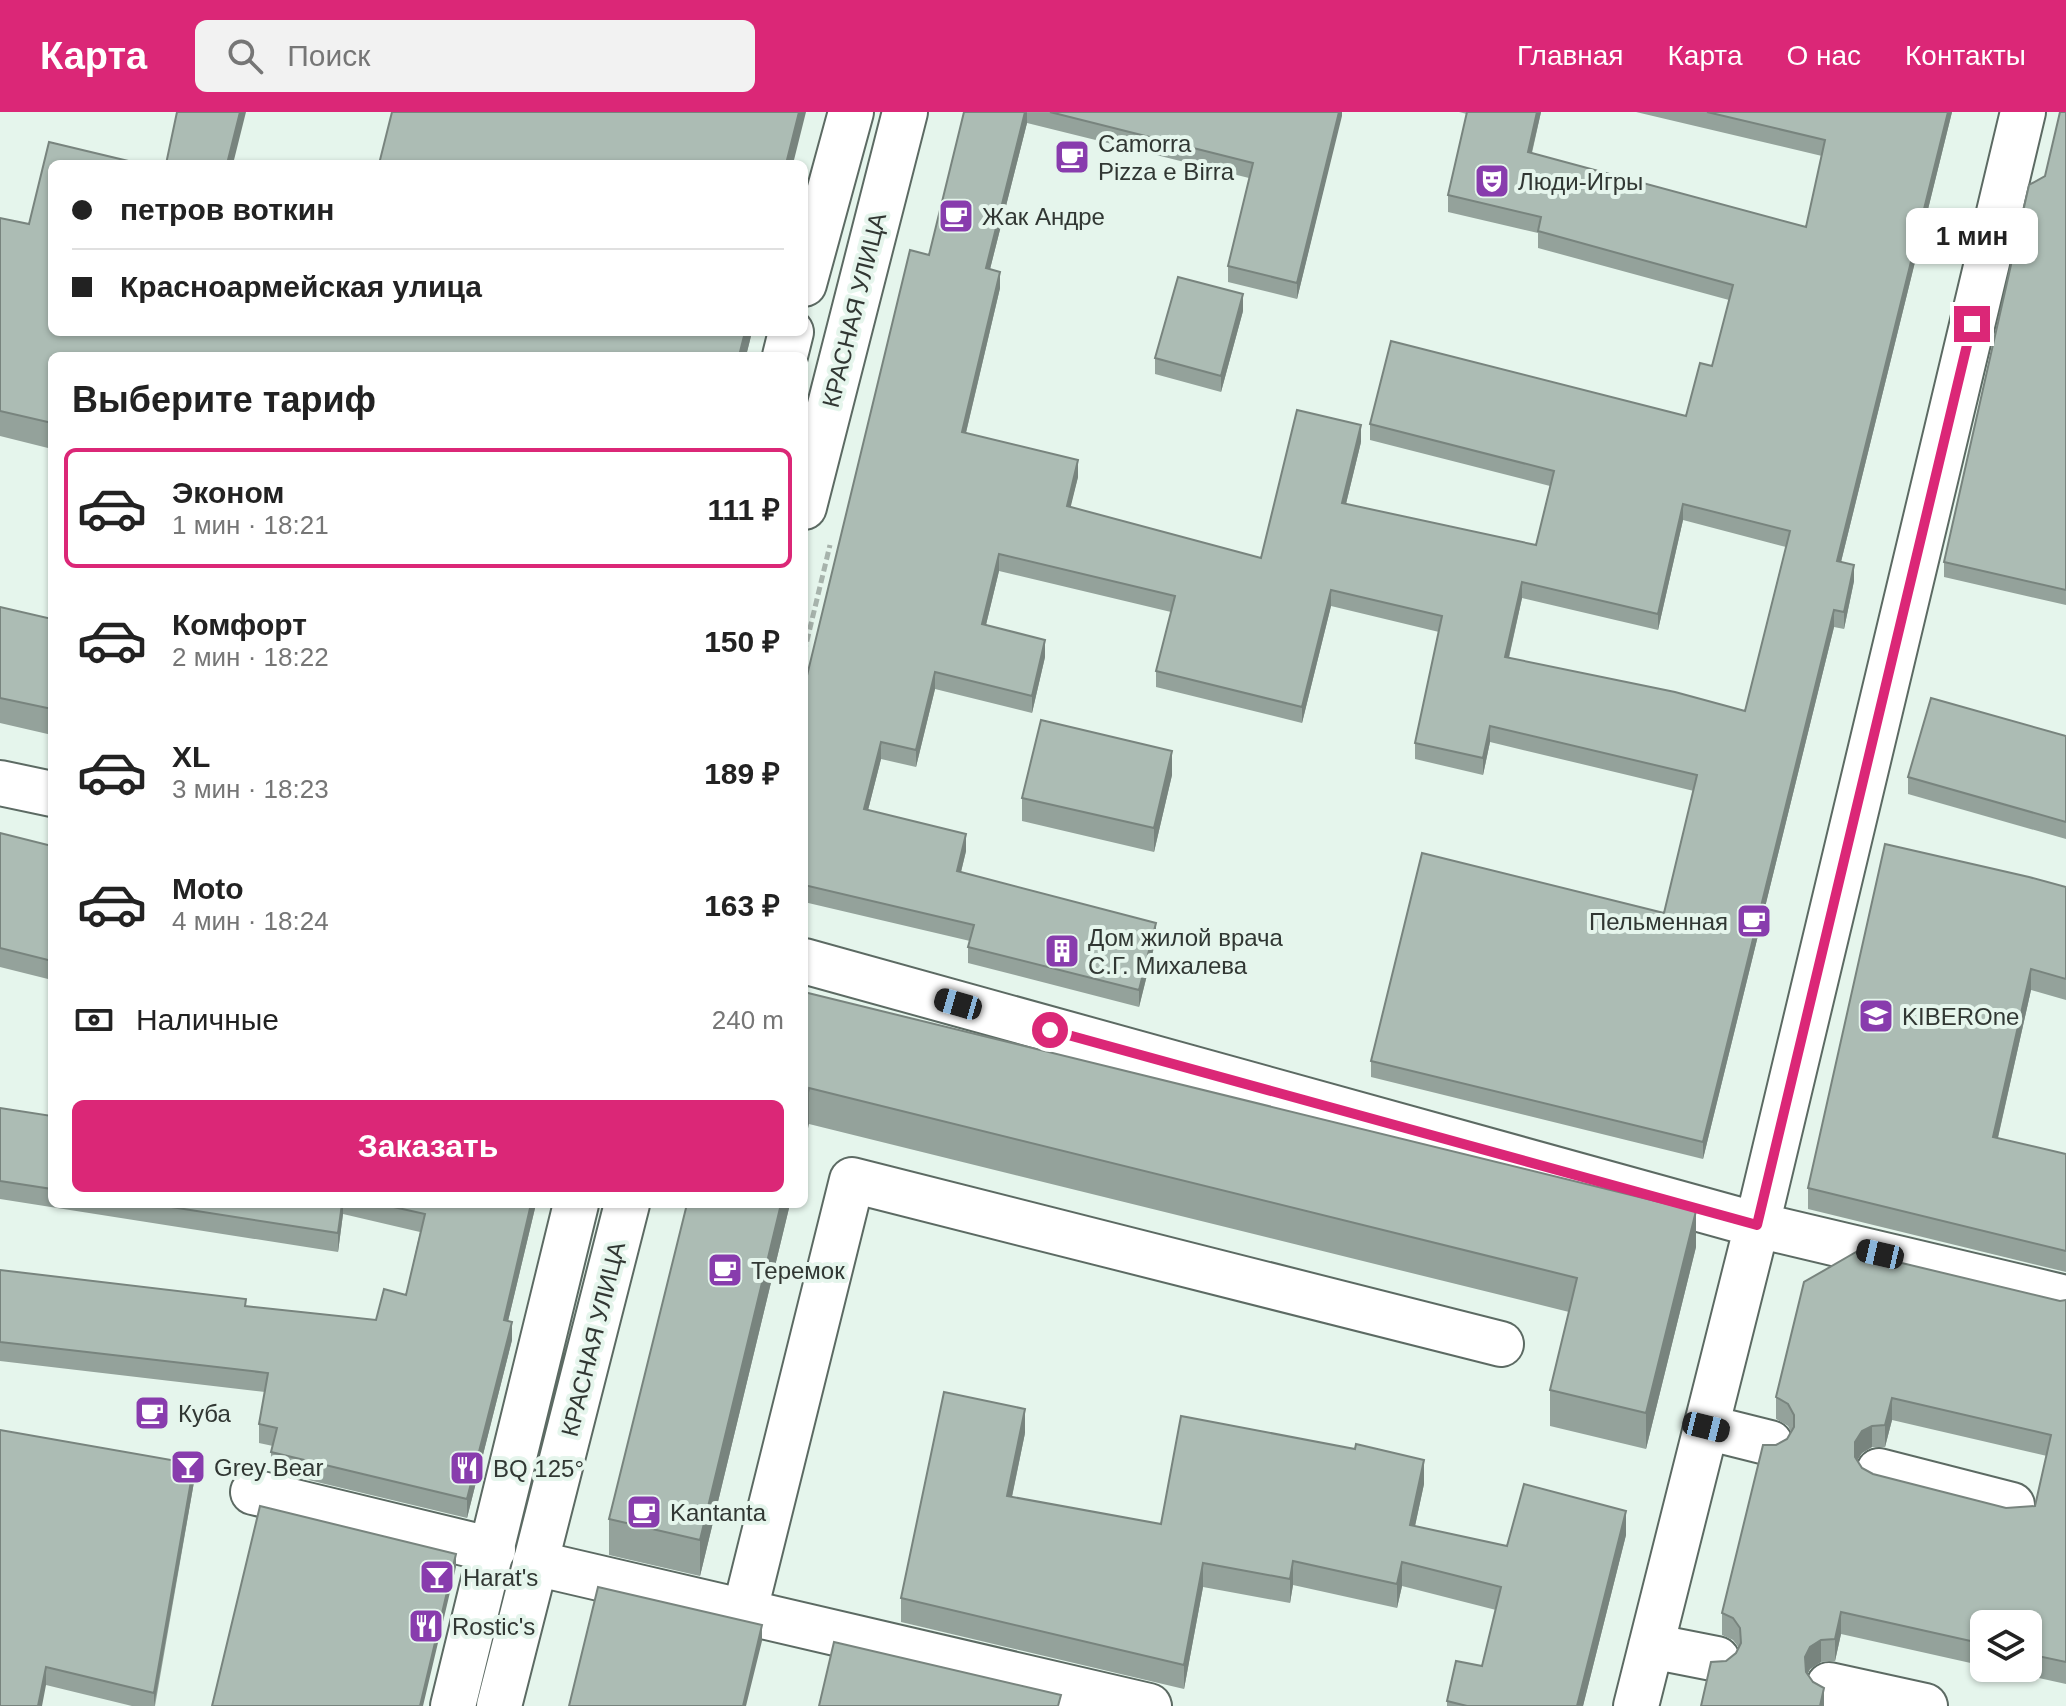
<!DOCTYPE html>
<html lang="ru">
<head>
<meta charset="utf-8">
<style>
  :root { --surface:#fff; --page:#f2f2f2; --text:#222; --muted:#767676; --line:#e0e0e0; --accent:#db2777 }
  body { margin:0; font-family:Arial,sans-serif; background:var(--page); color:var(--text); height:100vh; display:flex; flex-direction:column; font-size:30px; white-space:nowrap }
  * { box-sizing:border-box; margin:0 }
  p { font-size:26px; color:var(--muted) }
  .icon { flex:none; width:44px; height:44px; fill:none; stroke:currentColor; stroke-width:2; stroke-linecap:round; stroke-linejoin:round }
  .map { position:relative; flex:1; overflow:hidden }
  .sheet { position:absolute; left:48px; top:240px; width:760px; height:856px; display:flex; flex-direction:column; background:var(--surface); border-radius:12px; box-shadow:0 2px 6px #0004 }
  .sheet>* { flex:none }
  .hud { position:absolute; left:48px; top:48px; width:760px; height:176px; border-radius:12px; box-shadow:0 2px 6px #0004; display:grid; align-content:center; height:176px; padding:0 24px; background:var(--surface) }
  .controls { position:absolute; left:1970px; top:1498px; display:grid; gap:16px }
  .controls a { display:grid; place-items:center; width:72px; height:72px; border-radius:12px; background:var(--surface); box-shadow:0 2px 6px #0004; font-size:40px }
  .end { position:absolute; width:36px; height:36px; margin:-18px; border:10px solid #db2777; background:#fff; box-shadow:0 0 0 4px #fff }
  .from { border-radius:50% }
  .bubble { position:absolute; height:56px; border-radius:12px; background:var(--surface); box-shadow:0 2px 6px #0004; font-size:26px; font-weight:700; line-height:56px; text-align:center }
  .car { position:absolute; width:24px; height:48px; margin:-24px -12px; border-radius:10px; box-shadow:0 0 6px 2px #0007; background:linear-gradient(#222 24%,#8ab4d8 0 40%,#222 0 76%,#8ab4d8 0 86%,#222 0) }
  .hud b { display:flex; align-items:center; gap:28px; height:76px; font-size:30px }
  .hud b+b { border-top:2px solid var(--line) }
  .hud i { width:20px; height:20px; background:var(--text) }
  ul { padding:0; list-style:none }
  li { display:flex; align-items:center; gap:24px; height:120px; margin:0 16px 12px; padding:0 8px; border:4px solid transparent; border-radius:12px }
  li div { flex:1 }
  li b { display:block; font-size:30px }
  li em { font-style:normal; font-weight:700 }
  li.current { border-color:var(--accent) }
  li>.icon { width:72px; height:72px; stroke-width:1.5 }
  h2 { padding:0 24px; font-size:36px; line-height:96px }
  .pay { display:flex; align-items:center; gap:20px; height:88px; padding:0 24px; font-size:30px }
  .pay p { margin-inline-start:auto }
  .action { display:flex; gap:16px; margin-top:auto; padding:16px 24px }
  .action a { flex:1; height:92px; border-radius:12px; background:var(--accent); color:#fff; font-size:32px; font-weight:700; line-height:92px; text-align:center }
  header { display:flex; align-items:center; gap:48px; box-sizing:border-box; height:112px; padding:0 40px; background:var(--accent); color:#fff }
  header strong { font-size:38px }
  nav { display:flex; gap:44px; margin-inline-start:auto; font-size:28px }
  .search { width:560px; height:72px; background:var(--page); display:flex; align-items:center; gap:20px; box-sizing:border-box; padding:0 28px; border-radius:12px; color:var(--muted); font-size:30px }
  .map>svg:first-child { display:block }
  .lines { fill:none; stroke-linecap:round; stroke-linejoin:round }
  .minor-casing { stroke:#5c6a63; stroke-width:48 }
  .major-casing { stroke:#5c6a63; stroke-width:48 }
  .path { stroke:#a7b3ac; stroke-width:5; stroke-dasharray:8 4; stroke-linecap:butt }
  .minor { stroke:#fff; stroke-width:44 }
  .major { stroke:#fff; stroke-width:44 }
  .wall { fill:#94a29b; fill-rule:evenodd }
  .shaded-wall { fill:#78847e }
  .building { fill:#acbcb4; stroke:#78847e; stroke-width:2; fill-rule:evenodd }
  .route { stroke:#db2777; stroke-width:10 }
  .labels { text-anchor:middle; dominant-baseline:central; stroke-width:8; stroke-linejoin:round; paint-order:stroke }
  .poi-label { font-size:24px; fill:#313733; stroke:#e5f5ec; text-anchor:start }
  .street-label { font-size:24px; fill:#313733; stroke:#e5f5ec }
</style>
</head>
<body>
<header>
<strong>Карта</strong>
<div class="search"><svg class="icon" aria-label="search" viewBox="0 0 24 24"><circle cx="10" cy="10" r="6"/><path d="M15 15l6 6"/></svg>Поиск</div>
<nav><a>Главная</a><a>Карта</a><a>О нас</a><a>Контакты</a></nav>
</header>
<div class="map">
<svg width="2066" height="1594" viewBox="0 0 2066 1594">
  <rect width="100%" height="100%" fill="#e5f5ec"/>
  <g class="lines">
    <defs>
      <path id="minor" d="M0,671L52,682
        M804,849L1757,1113L2066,1186
        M1706,1315L1770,1331
        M1879,1359L2012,1393
        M253,1380L493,1438
        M535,1451L1149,1594
        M745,1498L852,1068L1501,1232
        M1651,1534L1717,1547
        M1829,1573L1925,1594
        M1636,1594L1757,1113L2023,0"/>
      <path id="major" d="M804,172L851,0
        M785,244L791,220
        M804,395L905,0
        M453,1594L576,1092
        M499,1594L627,1092"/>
    </defs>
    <use href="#minor" class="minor-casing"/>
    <use href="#major" class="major-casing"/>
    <path class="path" d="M804,541L830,433"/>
    <use href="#minor" class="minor"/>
    <use href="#major" class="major"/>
  </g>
  <path class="wall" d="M964,0H1342L1297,187L1228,170V154L1249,66L1027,11L990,157L1000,176L966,321L1078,365L1070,395L1261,446L1361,330L1346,392L1536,433L1550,374L1370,328V312L1686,304L1712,254L1729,188L1538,136V121L1448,100V83L1467,2L1459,0H1541L1532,41L1806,115L1822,44L1636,0H1952L1841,450L1854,469L1844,517L1834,515L1703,1047L1371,965V949L1664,801L1694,679L1490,630L1483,663L1415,647V631L1439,520L1331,494L1302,611L1156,575V559L1171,500L999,459L986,513L1045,545L1032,601L935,577L916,655L881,647L868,698L966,739L961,760L1156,827L1139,895L968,851V835L970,829L804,790V576L929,143ZM1683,408L1786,435L1745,599L1509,546L1522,486L1658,518Z
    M2066,0V493L1944,465V450Z
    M0,106L29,112L52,220H752L746,244H52V337L0,324Z
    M1243,199L1221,280L1155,262V246Z
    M0,495L52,507V623L0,611Z
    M2066,624V727L1908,682V665Z
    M1172,663L1154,740L1022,709V686Z
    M0,721L52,734V868L0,855Z
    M2066,775V888L2031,878L1998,1026L2066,1042V1160L1808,1097V1076Z
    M804,880L1696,1135L1646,1337L1550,1314V1278L1569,1200L809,1012Z
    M0,996L52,1004V1092H536L508,1209L512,1228L467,1406L271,1359V1340L273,1334L259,1331V1312L265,1280L0,1249V1158L246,1194L376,1208L406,1183L420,1120L343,1102L338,1140L0,1087Z
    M687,1092H790L700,1464L609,1443V1407Z
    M2066,1188V1572L1994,1556H2028V1512H1984V1554L1841,1522L1835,1549L1821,1550L1810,1557L1807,1562L1824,1594L1726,1549L1736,1541L1739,1536L1733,1528L1722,1523V1501L1776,1333L1787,1327L1791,1320L1788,1314L1776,1307V1285L2060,1189ZM1892,1308L2047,1344L2035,1394L2006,1396L1873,1362L1862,1356L1857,1348L1862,1341L1872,1335H1885Z
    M1025,1321L1012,1385L1161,1412L1424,1372L1415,1414L1507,1434L1626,1423L1583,1594H1447V1589L1482,1554L1496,1498L1402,1474L1397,1496L1293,1473L1290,1491L1203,1475L1184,1577L901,1510V1486Z
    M194,1370L155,1594H132L46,1573L0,1594Z"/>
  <path class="shaded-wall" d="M240,0H246L233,52H227Z
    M799,0H806L793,52H786Z
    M1025,0H1027V11L986,173V156Z
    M1339,0H1342V4L1297,187V171Z
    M1537,0H1541L1528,56V40Z
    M1948,0H1952L1837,466V449Z
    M1000,160V176L962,337V320Z
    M1243,182V199L1221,280V264Z
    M745,220H752L746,244H739Z
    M1361,313V330L1342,408V391Z
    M1078,348V365L1067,410V394Z
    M1683,392V408L1658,518V502Z
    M999,442V459L982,529V512Z
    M1854,453V469L1844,517V500Z
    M1522,470V486L1505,562V545Z
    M1331,478V494L1302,611V595Z
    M1834,498V515L1703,1047V1030Z
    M1045,528V545L1032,601V584Z
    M935,560V577L916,655V638Z
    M1490,614V630L1483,663V646Z
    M881,630V647L864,714V697Z
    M1172,639V663L1154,740V716Z
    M966,722V739L957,776V759Z
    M1156,811V827L1139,895V878Z
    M2031,857V878L1993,1047V1025Z
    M809,976V1012L804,1034V998Z
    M342,1092H343V1102L338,1140V1121Z
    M531,1092H536L504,1226V1208Z
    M781,1092H790L700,1464V1428Z
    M1696,1099V1135L1646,1337V1301Z
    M512,1210V1228L467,1406V1387Z
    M1892,1286V1308L1885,1335V1313Z
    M1025,1297V1321L1007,1408V1384Z
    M1872,1314V1335L1862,1341L1855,1352V1330L1862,1319Z
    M1424,1348V1372L1410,1437V1413Z
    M194,1352V1370L154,1594V1581Z
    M1626,1399V1423L1583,1594H1577Z
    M456,1442V1455L423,1594H420Z
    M1293,1449V1473L1290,1491V1467Z
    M1402,1450V1474L1397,1496V1472Z
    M1203,1451V1475L1184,1577V1553Z
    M1841,1500V1522L1835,1549V1527Z
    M762,1513V1529L746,1594H743Z
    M1821,1528V1550L1810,1557L1805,1567V1545L1810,1535Z
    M46,1555V1573L42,1594H38Z
    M1824,1576V1594H1820Z"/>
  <path class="building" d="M177,0H240L227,52H166Z
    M392,0H799L786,52H379Z
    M964,0H1025L986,156L1000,160L962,320L1078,348L1067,394L1261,446L1297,298L1361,313L1342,391L1536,433L1554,359L1370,312L1391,229L1686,304L1700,251L1712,254L1733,173L1538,119L1541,105L1448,83L1467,0H1537L1528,40L1806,115L1825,28L1707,0H1948L1837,449L1854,453L1844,500L1834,498L1703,1030L1371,949L1422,741L1664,801L1697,663L1490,614L1483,646L1415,631L1442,504L1331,478L1302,595L1156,559L1175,484L999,442L982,512L1045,528L1032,584L935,560L916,638L881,630L864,697L966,722L957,759L1156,811L1139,878L968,835L974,813L804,773V576L910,138L929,143ZM1683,392L1790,419L1745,599L1675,580L1505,545L1522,470L1658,502Z
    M1050,0H1339L1297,171L1228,154L1253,51Z
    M2060,0H2066V478L1944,450L2029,73L2045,64Z
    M49,30L141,52H52V220H745L739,244H52V311L0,299V106L29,112Z
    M1178,165L1243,182L1221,264L1155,246Z
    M0,495L52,507V597L0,586Z
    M1931,586L2066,624V710L1908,665Z
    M1041,608L1172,639L1154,716L1022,686Z
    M0,721L52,734V849L0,836Z
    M1885,732L2029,765L2066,775V867L2031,857L1993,1025L2066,1042V1139L1808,1076Z
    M804,880L1696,1099L1646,1301L1550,1278L1577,1166L809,976L804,998Z
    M0,996L52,1004V1077L0,1069Z
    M152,1092H342L338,1121Z
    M380,1092H531L504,1208L512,1210L467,1387L271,1340L277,1316L259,1312L268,1261L0,1230V1158L246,1187L245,1194L376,1208L384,1177L406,1183L425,1102Z
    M687,1092H781L700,1428L609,1407Z
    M1856,1140L2060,1189L2066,1188V1550L2028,1542V1512H1984V1532L1841,1500L1835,1527L1821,1528L1810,1535L1805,1545L1806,1560L1813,1570L1824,1576L1820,1594H1701L1711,1550L1726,1549L1736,1541L1741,1531L1740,1516L1733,1506L1722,1501L1763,1333H1776L1787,1327L1794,1315V1303L1788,1292L1776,1285L1804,1170ZM1892,1286L2051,1323L2035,1394L2006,1396L1873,1362L1862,1356L1855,1345V1330L1862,1319L1872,1314L1885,1313Z
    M944,1280L1025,1297L1007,1384L1161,1412L1181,1304L1355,1337L1356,1332L1424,1348L1410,1413L1507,1434L1524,1372L1626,1399L1577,1594H1467L1447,1589L1456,1549L1482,1554L1501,1475L1402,1450L1397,1472L1293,1449L1290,1467L1203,1451L1184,1553L901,1486Z
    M0,1318L194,1352L154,1581L46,1555L38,1594H0Z
    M260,1394L456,1442L420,1594H212Z
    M598,1475L762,1513L743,1594H569Z
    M834,1530L1061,1583L1058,1594H819Z"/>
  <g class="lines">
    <path class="route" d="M1050,918L1757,1113L1972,212"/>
  </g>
  <defs>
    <symbol id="cafe-square" viewBox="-11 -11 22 22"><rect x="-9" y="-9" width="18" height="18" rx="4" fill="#883cad" stroke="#e5f5ec"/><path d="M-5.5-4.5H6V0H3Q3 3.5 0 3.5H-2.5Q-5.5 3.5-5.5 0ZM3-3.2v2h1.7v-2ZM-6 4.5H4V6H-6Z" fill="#fff"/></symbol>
    <symbol id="theatre-square" viewBox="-11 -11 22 22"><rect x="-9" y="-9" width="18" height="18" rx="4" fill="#883cad" stroke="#e5f5ec"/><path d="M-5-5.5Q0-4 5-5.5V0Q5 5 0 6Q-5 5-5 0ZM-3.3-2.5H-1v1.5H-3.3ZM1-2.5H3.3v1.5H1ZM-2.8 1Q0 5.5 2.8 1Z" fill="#fff"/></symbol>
    <symbol id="building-square" viewBox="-11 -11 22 22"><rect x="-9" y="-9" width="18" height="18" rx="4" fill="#883cad" stroke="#e5f5ec"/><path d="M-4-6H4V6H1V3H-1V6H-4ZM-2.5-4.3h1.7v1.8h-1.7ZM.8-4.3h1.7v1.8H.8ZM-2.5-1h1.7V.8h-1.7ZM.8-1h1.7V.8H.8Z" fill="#fff"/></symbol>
    <symbol id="school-square" viewBox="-11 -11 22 22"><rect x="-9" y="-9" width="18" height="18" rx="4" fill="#883cad" stroke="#e5f5ec"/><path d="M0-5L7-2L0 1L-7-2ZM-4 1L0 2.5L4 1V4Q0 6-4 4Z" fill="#fff"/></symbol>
    <symbol id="bar-square" viewBox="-11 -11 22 22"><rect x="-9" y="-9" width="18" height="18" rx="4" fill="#883cad" stroke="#e5f5ec"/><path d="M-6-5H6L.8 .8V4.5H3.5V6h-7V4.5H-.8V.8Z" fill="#fff"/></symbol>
    <symbol id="restaurant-square" viewBox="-11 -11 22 22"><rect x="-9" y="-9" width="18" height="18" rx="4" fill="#883cad" stroke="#e5f5ec"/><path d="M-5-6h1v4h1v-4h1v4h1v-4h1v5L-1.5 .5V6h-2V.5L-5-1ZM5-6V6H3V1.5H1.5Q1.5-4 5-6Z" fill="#fff"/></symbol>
  </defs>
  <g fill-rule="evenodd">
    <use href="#cafe-square" x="1052" y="25" width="40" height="40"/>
    <use href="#theatre-square" x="1472" y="49" width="40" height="40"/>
    <use href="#cafe-square" x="936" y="84" width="40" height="40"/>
    <use href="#cafe-square" x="1734" y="789" width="40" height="40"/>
    <use href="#building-square" x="1042" y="819" width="40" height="40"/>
    <use href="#school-square" x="1856" y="884" width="40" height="40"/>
    <use href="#cafe-square" x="705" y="1138" width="40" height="40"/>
    <use href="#cafe-square" x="132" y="1281" width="40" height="40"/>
    <use href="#bar-square" x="168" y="1335" width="40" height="40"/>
    <use href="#restaurant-square" x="447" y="1336" width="40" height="40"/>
    <use href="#cafe-square" x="624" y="1380" width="40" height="40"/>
    <use href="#bar-square" x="417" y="1445" width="40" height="40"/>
    <use href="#restaurant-square" x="406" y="1494" width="40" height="40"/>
  </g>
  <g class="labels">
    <g class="poi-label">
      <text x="1098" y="31">Camorra<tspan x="1098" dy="28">Pizza e Birra</tspan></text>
      <text x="1518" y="69">Люди-Игры</text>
      <text x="982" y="104">Жак Андре</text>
      <text x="1728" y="809" text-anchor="end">Пельменная</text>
      <text x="1088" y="825">Дом жилой врача<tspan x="1088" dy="28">С.Г. Михалева</tspan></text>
      <text x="1902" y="904">KIBEROne</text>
      <text x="751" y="1158">Теремок</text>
      <text x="178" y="1301">Куба</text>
      <text x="214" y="1355">Grey Bear</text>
      <text x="493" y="1356">BQ 125°</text>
      <text x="670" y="1400">Kantanta</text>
      <text x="463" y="1465">Harat's</text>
      <text x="452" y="1514">Rostic's</text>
    </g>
    <g class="street-label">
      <text transform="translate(854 198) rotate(-76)">КРАСНАЯ УЛИЦА</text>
      <text transform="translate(593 1227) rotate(-76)">КРАСНАЯ УЛИЦА</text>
    </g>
  </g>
</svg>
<div class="controls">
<a><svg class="icon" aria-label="layers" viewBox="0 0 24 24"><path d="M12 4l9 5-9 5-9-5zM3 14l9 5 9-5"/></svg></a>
</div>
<i class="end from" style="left:1050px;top:918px"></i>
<i class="end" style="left:1972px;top:212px"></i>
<div class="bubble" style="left:1906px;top:96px;width:132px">1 мин</div>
<i class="car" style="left:958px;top:892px;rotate:286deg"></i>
<i class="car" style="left:1880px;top:1142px;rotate:283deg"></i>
<i class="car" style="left:1706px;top:1315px;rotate:104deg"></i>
<div class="hud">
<b><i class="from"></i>петров воткин</b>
<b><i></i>Красноармейская улица</b>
</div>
<section class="sheet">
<h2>Выберите тариф</h2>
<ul>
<li class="current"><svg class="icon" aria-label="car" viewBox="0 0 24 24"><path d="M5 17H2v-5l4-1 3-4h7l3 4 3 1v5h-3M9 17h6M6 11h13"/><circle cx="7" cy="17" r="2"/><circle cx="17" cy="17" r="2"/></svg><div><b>Эконом</b><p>1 мин · 18:21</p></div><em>111 ₽</em></li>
<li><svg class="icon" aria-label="car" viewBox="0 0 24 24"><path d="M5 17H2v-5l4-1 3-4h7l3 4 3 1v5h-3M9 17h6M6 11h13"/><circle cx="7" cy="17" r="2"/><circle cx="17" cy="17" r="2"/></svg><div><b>Комфорт</b><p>2 мин · 18:22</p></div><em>150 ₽</em></li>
<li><svg class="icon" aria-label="car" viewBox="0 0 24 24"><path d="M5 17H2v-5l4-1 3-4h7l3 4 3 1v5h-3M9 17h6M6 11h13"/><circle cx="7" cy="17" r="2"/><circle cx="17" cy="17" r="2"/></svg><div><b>XL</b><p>3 мин · 18:23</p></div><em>189 ₽</em></li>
<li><svg class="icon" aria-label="car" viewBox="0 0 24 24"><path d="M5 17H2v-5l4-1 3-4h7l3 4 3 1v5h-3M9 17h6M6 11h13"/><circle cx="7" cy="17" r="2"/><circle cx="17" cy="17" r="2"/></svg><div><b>Moto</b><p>4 мин · 18:24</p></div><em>163 ₽</em></li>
</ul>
<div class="pay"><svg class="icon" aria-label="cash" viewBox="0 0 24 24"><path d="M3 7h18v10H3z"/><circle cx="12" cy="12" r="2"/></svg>Наличные<p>240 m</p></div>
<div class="action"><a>Заказать</a></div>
</section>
</div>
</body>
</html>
